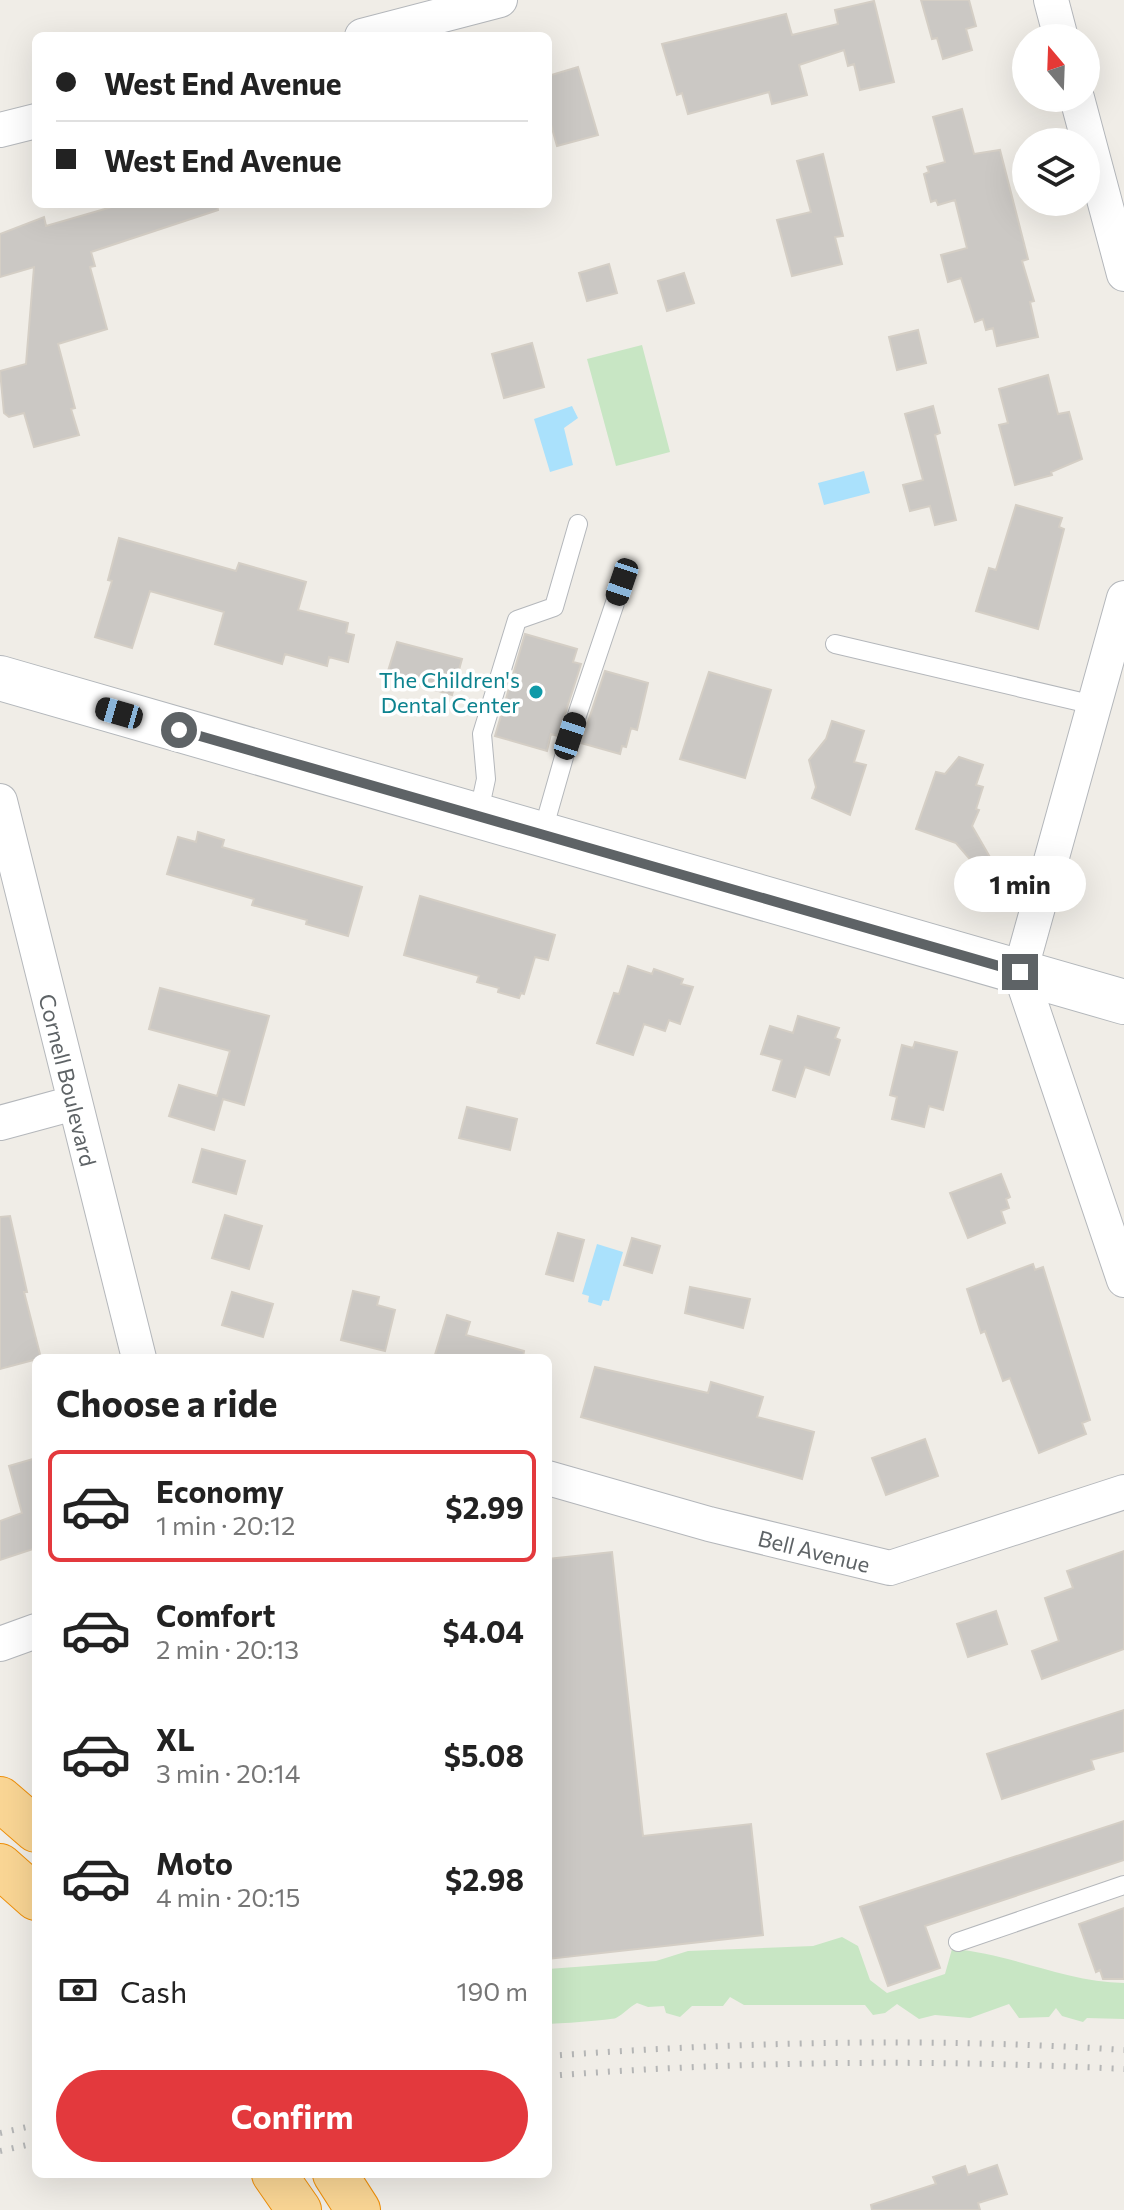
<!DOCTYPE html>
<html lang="en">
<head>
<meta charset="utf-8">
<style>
  :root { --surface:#fff; --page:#f2f2f2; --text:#222; --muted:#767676; --line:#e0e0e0; --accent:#e3393d }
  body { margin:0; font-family:Commissioner,sans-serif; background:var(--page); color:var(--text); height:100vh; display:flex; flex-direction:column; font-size:30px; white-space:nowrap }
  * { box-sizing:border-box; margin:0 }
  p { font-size:26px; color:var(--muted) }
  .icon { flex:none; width:44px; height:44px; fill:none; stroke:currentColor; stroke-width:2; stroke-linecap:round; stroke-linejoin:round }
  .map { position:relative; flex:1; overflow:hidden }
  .drawer { position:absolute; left:32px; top:1354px; width:520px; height:824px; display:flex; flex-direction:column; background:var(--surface); border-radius:12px; box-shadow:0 8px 32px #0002 }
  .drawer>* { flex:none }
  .top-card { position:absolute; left:32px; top:32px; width:520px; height:176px; border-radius:12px; box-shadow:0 8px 32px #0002; display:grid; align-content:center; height:176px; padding:0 24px; background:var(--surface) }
  .needle { width:52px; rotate:341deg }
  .buttons { position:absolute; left:1012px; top:24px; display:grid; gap:16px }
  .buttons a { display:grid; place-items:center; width:88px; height:88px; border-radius:50%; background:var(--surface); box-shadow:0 8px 32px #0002; font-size:40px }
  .end { position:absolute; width:36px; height:36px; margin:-18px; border:10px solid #5e6366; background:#fff; box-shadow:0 0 0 4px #fff }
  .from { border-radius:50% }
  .bubble { position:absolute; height:56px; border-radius:28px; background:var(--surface); box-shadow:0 8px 32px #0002; font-size:26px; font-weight:700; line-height:56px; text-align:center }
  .car { position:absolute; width:24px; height:48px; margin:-24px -12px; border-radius:10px; box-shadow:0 0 6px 2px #0007; background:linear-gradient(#222 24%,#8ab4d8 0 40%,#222 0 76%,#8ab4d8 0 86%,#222 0) }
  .top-card b { display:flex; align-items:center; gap:28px; height:76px; font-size:30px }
  .top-card b+b { border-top:2px solid var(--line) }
  .top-card i { width:20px; height:20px; background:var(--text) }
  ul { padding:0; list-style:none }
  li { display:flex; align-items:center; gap:24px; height:112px; margin:0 16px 12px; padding:0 8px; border:4px solid transparent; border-radius:12px }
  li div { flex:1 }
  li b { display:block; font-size:30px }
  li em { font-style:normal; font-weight:700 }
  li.current { border-color:var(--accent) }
  li>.icon { width:72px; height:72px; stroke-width:1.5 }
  h2 { padding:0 24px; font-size:36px; line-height:96px }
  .pay { display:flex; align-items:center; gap:20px; height:88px; padding:0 24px; font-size:30px }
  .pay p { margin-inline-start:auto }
  .primary-button { display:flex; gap:16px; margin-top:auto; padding:16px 24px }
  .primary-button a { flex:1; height:92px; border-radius:48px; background:var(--accent); color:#fff; font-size:32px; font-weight:700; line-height:92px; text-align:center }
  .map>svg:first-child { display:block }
  .green { fill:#c8e6c4 }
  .water { fill:#aae1fc }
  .building { fill:#cbc8c4; stroke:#d4cec5; stroke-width:2 }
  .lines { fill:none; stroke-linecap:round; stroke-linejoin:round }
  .lane-casing { stroke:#b4b7bb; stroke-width:20 }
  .street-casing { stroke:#b4b7bb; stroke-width:36 }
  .secondary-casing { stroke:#b3b7bb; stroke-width:46 }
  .highway-casing { stroke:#ee8f09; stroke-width:46 }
  .lane { stroke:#fff; stroke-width:18 }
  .street { stroke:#fff; stroke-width:34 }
  .secondary { stroke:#fff; stroke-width:44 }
  .highway { stroke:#f9d594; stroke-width:44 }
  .rail { stroke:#b5b6b6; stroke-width:6; stroke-dasharray:2 10; stroke-linecap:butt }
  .route { stroke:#5e6366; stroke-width:10 }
  .culture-dot { fill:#0f9aa8; stroke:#fff; stroke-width:3 }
  .labels { text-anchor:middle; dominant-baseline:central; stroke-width:7; stroke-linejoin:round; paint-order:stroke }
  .culture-label { font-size:22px; fill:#0d838f; stroke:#fff; text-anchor:end }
  .street-label { font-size:22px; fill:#5e6366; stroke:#fff }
</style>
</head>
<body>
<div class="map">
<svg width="1124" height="2210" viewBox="0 0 1124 2210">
  <rect width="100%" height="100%" fill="#f0ede7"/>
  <path class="green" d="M642,345L670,452L616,466L587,359Z
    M842,1937L858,1946L870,1980L887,1993L945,1974L952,1949C1010,1953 1065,1982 1124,1983V2019L1087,2018L1083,2022L1062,2016L1056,2008L1049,2017L1019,2018L1009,2004L970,2018L935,2015L919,2019L897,2004L885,2013L873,2015L865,2005H744L730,1997L723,2006H692L680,2017L666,2013L664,2006L648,2007L637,2003C629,2007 624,2014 616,2018C612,2020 553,2024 548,2024V1969L656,1961L688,1951L813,1946Z"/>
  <path class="water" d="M572,406L578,418L564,428L573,465L550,472L534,419Z
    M864,471L870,493L824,505L818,483Z
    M597,1244L623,1252L609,1301L603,1300L601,1306L588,1302L589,1296L582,1294Z"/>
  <path class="building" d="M921,0H969L976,26L966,29L972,50L943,59L937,38L932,39Z
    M874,1L894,82L860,90L854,64L848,66L844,50L799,65L807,95L772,104L769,92L688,114L682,93L677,95L662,44L786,14L792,35L838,24L835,10Z
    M578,67L598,135L557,146L548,114V76Z
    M962,109L974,154L1000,150L1028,259L1022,261L1034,301L1030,302L1038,337L997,346L993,328L986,330L983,319L975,322L961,278L948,282L941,255L967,248L955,200L938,205L936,200L931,202L924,174L929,172L927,167L945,162L933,117Z
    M823,154L843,236L835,237L842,264L792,276L777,220L811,212L797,161Z
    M122,204H217L218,210L91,252L95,266L90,267L107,329L58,344L75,408L71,409L79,435L34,447L24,413L9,417L4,413L0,371L26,364L34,267L0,277V234L44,217L46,226Z
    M609,264L617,293L587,301L579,273Z
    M684,273L694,303L667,311L658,281Z
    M918,330L926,363L897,370L889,337Z
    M532,343L544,387L504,398L492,354Z
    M1048,375L1058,414L1069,412L1082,459L1051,472L1052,475L1015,485L999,425L1008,423L999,389Z
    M933,406L940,433L935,435L956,520L935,525L930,506L910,511L903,485L923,480L905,414Z
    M1016,505L1062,518L1059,527L1064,529L1038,629L976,611L989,568L996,570Z
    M119,538L236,571L239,563L306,582L298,610L348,623L346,633L354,635L348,662L329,657L327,666L285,654L282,664L215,644L224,612L150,591L132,648L95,637L112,581L108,580Z
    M525,634L577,649L573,662L581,664L558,736L551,734L547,751L495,736Z
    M397,642L462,659L452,695L401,680L402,675L388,671Z
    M605,671L648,683L637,730L631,728L626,747L622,746L620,754L581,743Z
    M709,672L771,690L745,778L680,759Z
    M832,721L864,731L854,762L866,765L850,815L812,798L816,787L809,760L826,739Z
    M959,757L983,765L976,785L983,787L976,809L979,810L972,826L1002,878L992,885L956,843L916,829L936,772L945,774Z
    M198,832L224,840L222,847L362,887L348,936L306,924L307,920L252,905L254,899L167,874L178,837L196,842Z
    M420,896L555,935L548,960L535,957L524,994L521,993L519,998L498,992L499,988L477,982L479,976L404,955Z
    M628,966L652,974L654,969L683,979L681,984L693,987L680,1024L669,1020L665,1031L644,1024L633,1055L597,1043L614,993L619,994Z
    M160,988L269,1016L244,1105L223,1099L214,1130L169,1116L179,1085L217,1096L230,1051L149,1029Z
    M798,1016L839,1028L835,1038L840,1040L829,1075L805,1067L795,1097L773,1090L782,1060L761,1054L770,1026L793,1033Z
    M915,1042L957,1052L943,1110L929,1106L924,1127L892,1119L897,1097L890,1095L902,1045L913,1048Z
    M467,1107L517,1119L510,1150L459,1138Z
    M202,1149L245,1161L236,1194L193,1182Z
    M1001,1174L1010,1197L1006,1199L1009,1208L1001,1211L1005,1223L968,1238L950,1193Z
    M225,1215L262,1226L249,1269L212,1258Z
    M10,1216L27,1292H24L41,1358L0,1369V1217Z
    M558,1233L584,1240L573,1281L546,1274Z
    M632,1238L660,1246L652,1273L624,1265Z
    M1033,1264L1035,1270L1043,1267L1090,1420L1082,1423L1086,1434L1039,1453L1010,1378L1003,1381L985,1331L981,1333L967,1289Z
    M690,1287L750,1299L743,1328L685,1313Z
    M353,1291L379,1297L377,1305L395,1310L385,1351L341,1340Z
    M232,1292L273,1304L263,1337L222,1325Z
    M447,1315L470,1322L466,1335L524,1351L523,1358H434Z
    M595,1367L708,1393L711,1382L763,1397L757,1417L814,1432L802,1479L581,1417Z
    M925,1439L938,1476L886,1495L872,1458Z
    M36,1458V1548L0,1560V1521L22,1513L9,1466Z
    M1124,1551V1649L1042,1679L1032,1651L1059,1641L1045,1598L1073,1588L1067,1571Z
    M612,1552L643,1836L751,1824L763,1935L548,1959V1559Z
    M996,1611L1007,1644L968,1657L957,1624Z
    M1124,1710V1751L1091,1760L1094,1769L1002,1799L987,1754Z
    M1124,1821V1860L925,1926L940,1968L888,1986L860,1907Z
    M1124,1908V1979H1103L1100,1970L1096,1972L1079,1924Z
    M997,2165L1007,2194L978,2203L980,2210H872L871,2205L936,2184L933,2177L965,2166L968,2175Z"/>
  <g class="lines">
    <defs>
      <path id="lane" d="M835,644L1094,705
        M478,816L486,779L482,734L517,620L554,607L578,524
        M542,834L570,736L622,582
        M958,1942L1124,1885"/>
      <path id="street" d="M1051,0L1061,38
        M362,36L500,0
        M1077,98L1124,274
        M0,130L36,121
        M1124,598L1020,972L1124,1280
        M0,801L139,1358
        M0,1123L74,1103
        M548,1478L709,1524L890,1568L1124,1492
        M0,1644L36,1631"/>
      <path id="secondary" d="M0,678L1124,1002"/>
      <path id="highway" d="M0,1799L36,1830
        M0,1866L36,1898
        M274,2174L299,2210
        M335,2174L358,2210"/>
    </defs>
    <use href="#lane" class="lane-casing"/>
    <use href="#street" class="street-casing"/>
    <use href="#secondary" class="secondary-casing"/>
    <use href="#highway" class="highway-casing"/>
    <use href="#lane" class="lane"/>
    <use href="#street" class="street"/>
    <use href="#secondary" class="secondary"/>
    <use href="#highway" class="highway"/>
    <path class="rail" d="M548,2056C739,2042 933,2037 1124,2050
      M548,2076C740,2061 931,2059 1124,2069
      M0,2133L36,2125
      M0,2151L36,2143"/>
  </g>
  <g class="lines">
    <path class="route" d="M179,730L1020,972"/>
  </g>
  <circle class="culture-dot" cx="536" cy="692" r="8"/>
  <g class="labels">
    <g class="culture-label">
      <text x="520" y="679">The Children's<tspan x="520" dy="25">Dental Center</tspan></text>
    </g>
    <g class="street-label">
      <text transform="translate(68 1080) rotate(76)">Cornell Boulevard</text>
      <text transform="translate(814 1551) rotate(14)">Bell Avenue</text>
    </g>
  </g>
</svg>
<div class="buttons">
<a><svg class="needle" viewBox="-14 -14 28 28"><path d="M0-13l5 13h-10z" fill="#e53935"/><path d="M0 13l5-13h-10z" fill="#767676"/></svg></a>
<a><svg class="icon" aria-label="layers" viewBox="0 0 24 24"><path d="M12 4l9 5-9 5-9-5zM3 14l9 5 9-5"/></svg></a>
</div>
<i class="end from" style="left:179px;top:730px"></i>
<i class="end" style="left:1020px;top:972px"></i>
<div class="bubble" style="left:954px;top:856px;width:132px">1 min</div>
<i class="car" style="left:622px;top:582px;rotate:199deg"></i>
<i class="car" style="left:119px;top:713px;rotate:286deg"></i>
<i class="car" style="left:570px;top:736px;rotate:18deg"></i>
<div class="top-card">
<b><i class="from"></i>West End Avenue</b>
<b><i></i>West End Avenue</b>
</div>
<section class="drawer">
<h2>Choose a ride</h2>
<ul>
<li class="current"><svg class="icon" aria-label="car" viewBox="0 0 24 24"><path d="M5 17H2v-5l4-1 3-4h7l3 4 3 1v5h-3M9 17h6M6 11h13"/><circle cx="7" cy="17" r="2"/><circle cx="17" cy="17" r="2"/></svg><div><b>Economy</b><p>1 min · 20:12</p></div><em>$2.99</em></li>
<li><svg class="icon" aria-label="car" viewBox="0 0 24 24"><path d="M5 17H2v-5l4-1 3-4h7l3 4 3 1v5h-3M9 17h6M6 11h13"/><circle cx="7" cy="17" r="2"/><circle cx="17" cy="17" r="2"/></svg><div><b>Comfort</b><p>2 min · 20:13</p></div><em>$4.04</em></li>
<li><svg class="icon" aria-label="car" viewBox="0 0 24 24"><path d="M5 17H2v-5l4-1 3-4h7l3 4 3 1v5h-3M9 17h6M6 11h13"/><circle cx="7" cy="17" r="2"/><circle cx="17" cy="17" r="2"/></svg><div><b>XL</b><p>3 min · 20:14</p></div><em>$5.08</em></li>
<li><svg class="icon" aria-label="car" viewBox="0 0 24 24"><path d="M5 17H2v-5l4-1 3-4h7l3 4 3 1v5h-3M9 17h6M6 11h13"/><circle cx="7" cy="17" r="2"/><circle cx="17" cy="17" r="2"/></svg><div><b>Moto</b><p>4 min · 20:15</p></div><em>$2.98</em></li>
</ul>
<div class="pay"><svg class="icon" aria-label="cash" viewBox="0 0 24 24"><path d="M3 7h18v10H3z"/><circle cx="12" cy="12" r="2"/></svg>Cash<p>190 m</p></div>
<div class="primary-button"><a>Confirm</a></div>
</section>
</div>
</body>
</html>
